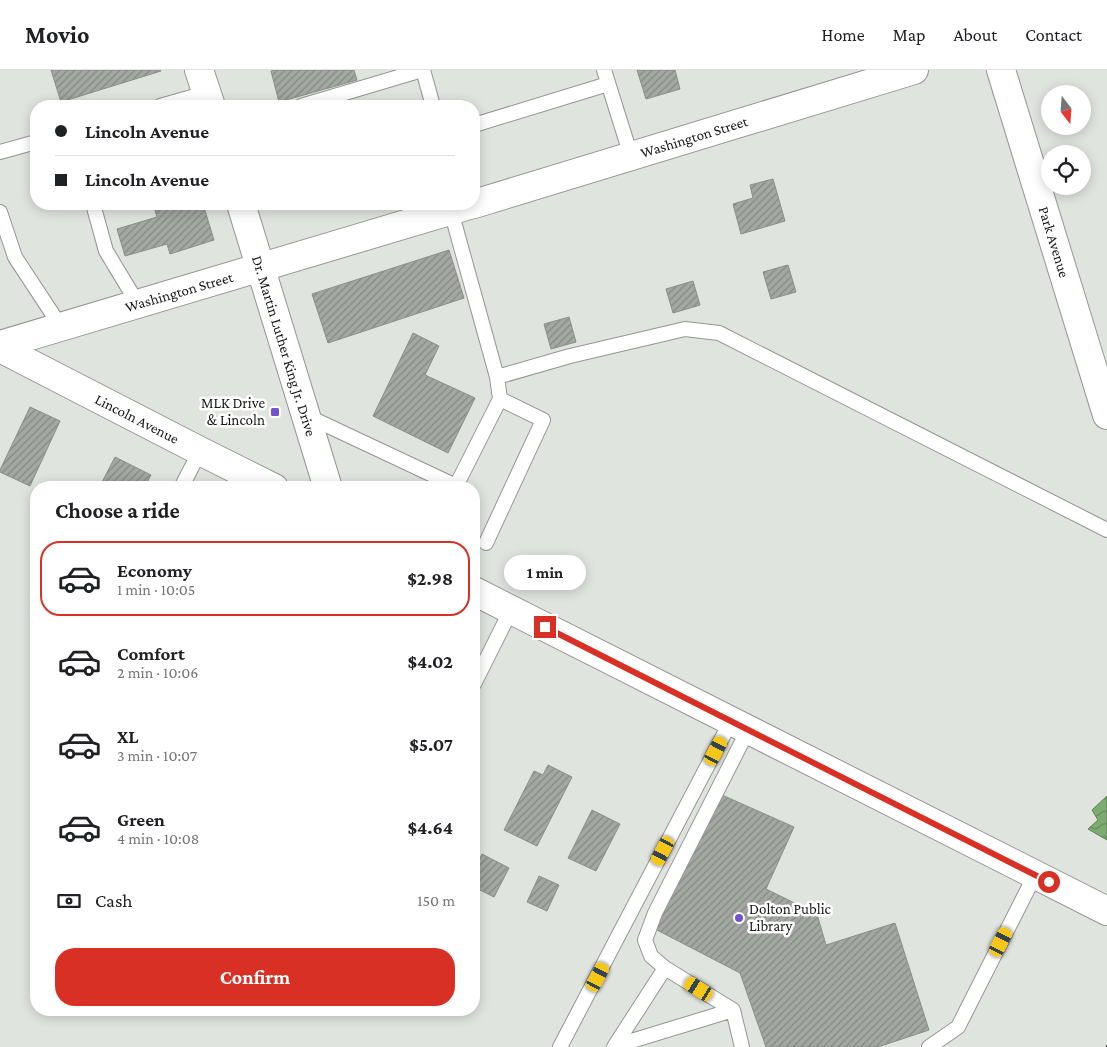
<!DOCTYPE html>
<html lang="en">
<head>
<meta charset="utf-8">
<style>
  :root { --surface:#fff; --page:#f6f6f6; --text:#202124; --muted:#757577; --line:#e0e0e0; --accent:#d93025 }
  body { margin:0; font-family:"Crimson Pro",serif; background:var(--page); color:var(--text); height:100vh; display:flex; flex-direction:column; font-size:19px; white-space:nowrap }
  * { box-sizing:border-box; margin:0 }
  p { font-size:16px; color:var(--muted) }
  .icon { flex:none; width:28px; height:28px; fill:none; stroke:currentColor; stroke-width:2; stroke-linecap:round; stroke-linejoin:round }
  .map { position:relative; flex:1; overflow:hidden }
  .details { position:absolute; left:30px; top:411px; width:450px; height:535px; display:flex; flex-direction:column; background:var(--surface); border-radius:20px; box-shadow:0 2px 12px #0003 }
  .details>* { flex:none }
  .hud { position:absolute; left:30px; top:30px; width:450px; height:110px; border-radius:20px; box-shadow:0 2px 12px #0003; display:grid; align-content:center; height:110px; padding:0 25px; background:var(--surface) }
  .needle { width:32px; rotate:163deg }
  .tools { position:absolute; left:1041px; top:15px; display:grid; gap:10px }
  .tools a { display:grid; place-items:center; width:50px; height:50px; border-radius:50%; background:var(--surface); box-shadow:0 2px 12px #0003; font-size:25px }
  .end { position:absolute; width:22px; height:22px; margin:-11px; border:6px solid #d93025; background:#fff; box-shadow:0 0 0 2px #fff }
  .from { border-radius:50% }
  .bubble { position:absolute; height:35px; border-radius:18px; background:var(--surface); box-shadow:0 2px 12px #0003; font-size:16px; font-weight:700; line-height:35px; text-align:center }
  .car { position:absolute; width:15px; height:30px; margin:-15px -8px; border-radius:6px; box-shadow:0 0 4px 1px #0007; background:linear-gradient(#f5c518 24%,#345 0 40%,#f5c518 0 76%,#345 0 86%,#f5c518 0) }
  .hud b { display:flex; align-items:center; gap:18px; height:48px; font-size:19px }
  .hud b+b { border-top:1px solid var(--line) }
  .hud i { width:12px; height:12px; background:var(--text) }
  ul { padding:0; list-style:none }
  li { display:flex; align-items:center; gap:15px; height:75px; margin:0 10px 8px; padding:0 15px; border:2px solid transparent; border-radius:20px }
  li div { flex:1 }
  li b { display:block; font-size:19px }
  li em { font-style:normal; font-weight:700 }
  li.on { border-color:var(--accent) }
  li>.icon { width:45px; height:45px; stroke-width:1.5 }
  h2 { padding:0 25px; font-size:22px; line-height:60px }
  .pay { display:flex; align-items:center; gap:12px; height:55px; padding:0 25px; font-size:19px }
  .pay p { margin-inline-start:auto }
  .action { display:flex; gap:10px; margin-top:auto; padding:10px 25px }
  .action a { flex:1; height:58px; border-radius:20px; background:var(--accent); color:#fff; font-size:20px; font-weight:700; line-height:58px; text-align:center }
  header { display:flex; align-items:center; gap:30px; box-sizing:border-box; height:70px; padding:0 25px; background:var(--surface); border-bottom:1px solid var(--line) }
  header strong { font-size:24px }
  nav { display:flex; gap:28px; margin-inline-start:auto; font-size:18px }
  .map>svg:first-child { display:block }
  .water { fill:url(#water-waves); stroke:#5f8056 }
  .building { fill:url(#building-hatch); stroke:#8b8f8a }
  .lines { fill:none; stroke-linecap:round; stroke-linejoin:round }
  .service-casing { stroke:#939792; stroke-width:16 }
  .minor-casing { stroke:#939792; stroke-width:30 }
  .tertiary-casing { stroke:#939792; stroke-width:30 }
  .service { stroke:#fff; stroke-width:14 }
  .minor { stroke:#fff; stroke-width:28 }
  .tertiary { stroke:#fff; stroke-width:28 }
  .rail { stroke:#3d3e3c; stroke-width:4; stroke-dasharray:9 9; stroke-linecap:butt }
  .route { stroke:#d93025; stroke-width:6 }
  .poi-dot { fill:#7054ce; stroke:#fff; stroke-width:2 }
  .labels { text-anchor:middle; dominant-baseline:central; stroke-width:5; stroke-linejoin:round; paint-order:stroke }
  .street-label { font-size:15px; fill:#181918; stroke:#fff }
  .poi-label { font-size:15px; fill:#181918; stroke:#fff; text-anchor:end }
</style>
</head>
<body>
<header>
<strong>Movio</strong>
<nav><a>Home</a><a>Map</a><a>About</a><a>Contact</a></nav>
</header>
<div class="map">
<svg width="1107" height="977" viewBox="0 0 1107 977">
  <defs>
    <pattern id="water-waves" width="16" height="10" patternUnits="userSpaceOnUse" patternTransform="scale(1.25)"><rect width="16" height="10" fill="#7dac71"/><path d="M0 5q4-4 8 0t8 0" fill="none" stroke="#658b5c"/></pattern>
    <pattern id="building-hatch" width="6" height="6" patternUnits="userSpaceOnUse" patternTransform="scale(1.25)"><rect width="6" height="6" fill="#a4a8a3"/><path d="M-1 1l2-2M0 6l6-6M5 7l2-2" fill="none" stroke="#858884"/></pattern>
  </defs>
  <rect width="100%" height="100%" fill="#e0e4df"/>
  <path class="water" d="M1107,726V770L1088,759L1098,750L1092,740Z"/>
  <path class="building" d="M51,0H160L161,1L61,32Z
    M275,0H354L357,10L279,32L271,1Z
    M637,0H675L680,19L646,29Z
    M773,109L785,151L741,164L733,134L753,128L750,115Z
    M153,134H203L214,170L170,184L167,174L125,186L117,159L157,147Z
    M295,134H315L297,139Z
    M449,180L464,228L328,273L312,224Z
    M788,195L796,222L771,229L763,202Z
    M693,211L700,235L673,243L666,219Z
    M569,247L576,272L551,279L544,254Z
    M413,263L439,276L425,305L475,328L448,383L373,346Z
    M30,337L60,351L30,416L0,402V400Z
    M115,387L151,405L144,418H99Z
    M548,695L572,707L537,776L504,760L534,701L543,705Z
    M722,725L794,757L766,819L817,844L826,875L895,853L929,960L878,977H766L740,903L655,859Z
    M592,740L620,754L596,801L568,788Z
    M482,784L509,798L494,827L474,817V801Z
    M539,806L559,815L547,841L527,832Z"/>
  <g class="lines">
    <defs>
      <path id="service" d="M423,0L433,36
        M604,0L631,86
        M160,36L206,23
        M301,36L422,0
        M474,55L608,14
        M0,82L36,72
        M93,134L106,181L138,234
        M451,141L497,307L500,329
        M0,142L15,187L61,257
        M497,307L570,286L685,259L719,263L1107,460
        M307,346L456,416
        M181,418L200,381
        M455,418L500,329L543,350L486,473
        M474,614L511,540
        M665,898L733,940L742,977
        M615,976L733,940
        M560,977L731,651
        M614,977L665,898L651,886L645,870L655,843L748,660
        M929,977L958,957L1035,805"/>
      <path id="minor" d="M1001,0L1107,345
        M474,134L914,0
        M0,275L473,134"/>
      <path id="tertiary" d="M199,0L211,36
        M241,134L328,418
        M0,278L200,381L274,418
        M474,521L1107,841"/>
    </defs>
    <use href="#service" class="service-casing"/>
    <use href="#minor" class="minor-casing"/>
    <use href="#tertiary" class="tertiary-casing"/>
    <use href="#service" class="service"/>
    <use href="#minor" class="minor"/>
    <use href="#tertiary" class="tertiary"/>
    <path class="rail" d="M1106,977H1107"/>
  </g>
  <g class="lines">
    <path class="route" d="M545,557L1049,812"/>
  </g>
  <g class="poi-dot">
    <rect x="270" y="337" width="10" height="10" rx="2.5"/>
    <circle cx="739" cy="848" r="5"/>
  </g>
  <g class="labels">
    <g class="street-label">
      <text transform="translate(694 67) rotate(-17)">Washington Street</text>
      <text transform="translate(1054 172) rotate(73)">Park Avenue</text>
      <text transform="translate(179 222) rotate(-16)">Washington Street</text>
      <text transform="translate(284 276) rotate(73)">Dr. Martin Luther King Jr. Drive</text>
      <text transform="translate(137 349) rotate(27)">Lincoln Avenue</text>
    </g>
    <g class="poi-label">
      <text x="265" y="333">MLK Drive<tspan x="265" dy="17">&amp; Lincoln</tspan></text>
      <text x="749" y="839" text-anchor="start">Dolton Public<tspan x="749" dy="17">Library</tspan></text>
    </g>
  </g>
</svg>
<div class="tools">
<a><svg class="needle" viewBox="-14 -14 28 28"><path d="M0-13l5 13h-10z" fill="#e53935"/><path d="M0 13l5-13h-10z" fill="#757577"/></svg></a>
<a><svg class="icon" aria-label="locate" viewBox="0 0 24 24"><circle cx="12" cy="12" r="6"/><path d="M12 2v4M12 18v4M2 12h4M18 12h4"/></svg></a>
</div>
<i class="end from" style="left:1049px;top:812px"></i>
<i class="end" style="left:545px;top:557px"></i>
<div class="bubble" style="left:504px;top:485px;width:82px">1 min</div>
<i class="car" style="left:716px;top:681px;rotate:28deg"></i>
<i class="car" style="left:663px;top:781px;rotate:208deg"></i>
<i class="car" style="left:1001px;top:872px;rotate:27deg"></i>
<i class="car" style="left:598px;top:907px;rotate:28deg"></i>
<i class="car" style="left:699px;top:919px;rotate:302deg"></i>
<div class="hud">
<b><i class="from"></i>Lincoln Avenue</b>
<b><i></i>Lincoln Avenue</b>
</div>
<section class="details">
<h2>Choose a ride</h2>
<ul>
<li class="on"><svg class="icon" aria-label="car" viewBox="0 0 24 24"><path d="M5 17H2v-5l4-1 3-4h7l3 4 3 1v5h-3M9 17h6M6 11h13"/><circle cx="7" cy="17" r="2"/><circle cx="17" cy="17" r="2"/></svg><div><b>Economy</b><p>1 min · 10:05</p></div><em>$2.98</em></li>
<li><svg class="icon" aria-label="car" viewBox="0 0 24 24"><path d="M5 17H2v-5l4-1 3-4h7l3 4 3 1v5h-3M9 17h6M6 11h13"/><circle cx="7" cy="17" r="2"/><circle cx="17" cy="17" r="2"/></svg><div><b>Comfort</b><p>2 min · 10:06</p></div><em>$4.02</em></li>
<li><svg class="icon" aria-label="car" viewBox="0 0 24 24"><path d="M5 17H2v-5l4-1 3-4h7l3 4 3 1v5h-3M9 17h6M6 11h13"/><circle cx="7" cy="17" r="2"/><circle cx="17" cy="17" r="2"/></svg><div><b>XL</b><p>3 min · 10:07</p></div><em>$5.07</em></li>
<li><svg class="icon" aria-label="car" viewBox="0 0 24 24"><path d="M5 17H2v-5l4-1 3-4h7l3 4 3 1v5h-3M9 17h6M6 11h13"/><circle cx="7" cy="17" r="2"/><circle cx="17" cy="17" r="2"/></svg><div><b>Green</b><p>4 min · 10:08</p></div><em>$4.64</em></li>
</ul>
<div class="pay"><svg class="icon" aria-label="cash" viewBox="0 0 24 24"><path d="M3 7h18v10H3z"/><circle cx="12" cy="12" r="2"/></svg>Cash<p>150 m</p></div>
<div class="action"><a>Confirm</a></div>
</section>
</div>
</body>
</html>
